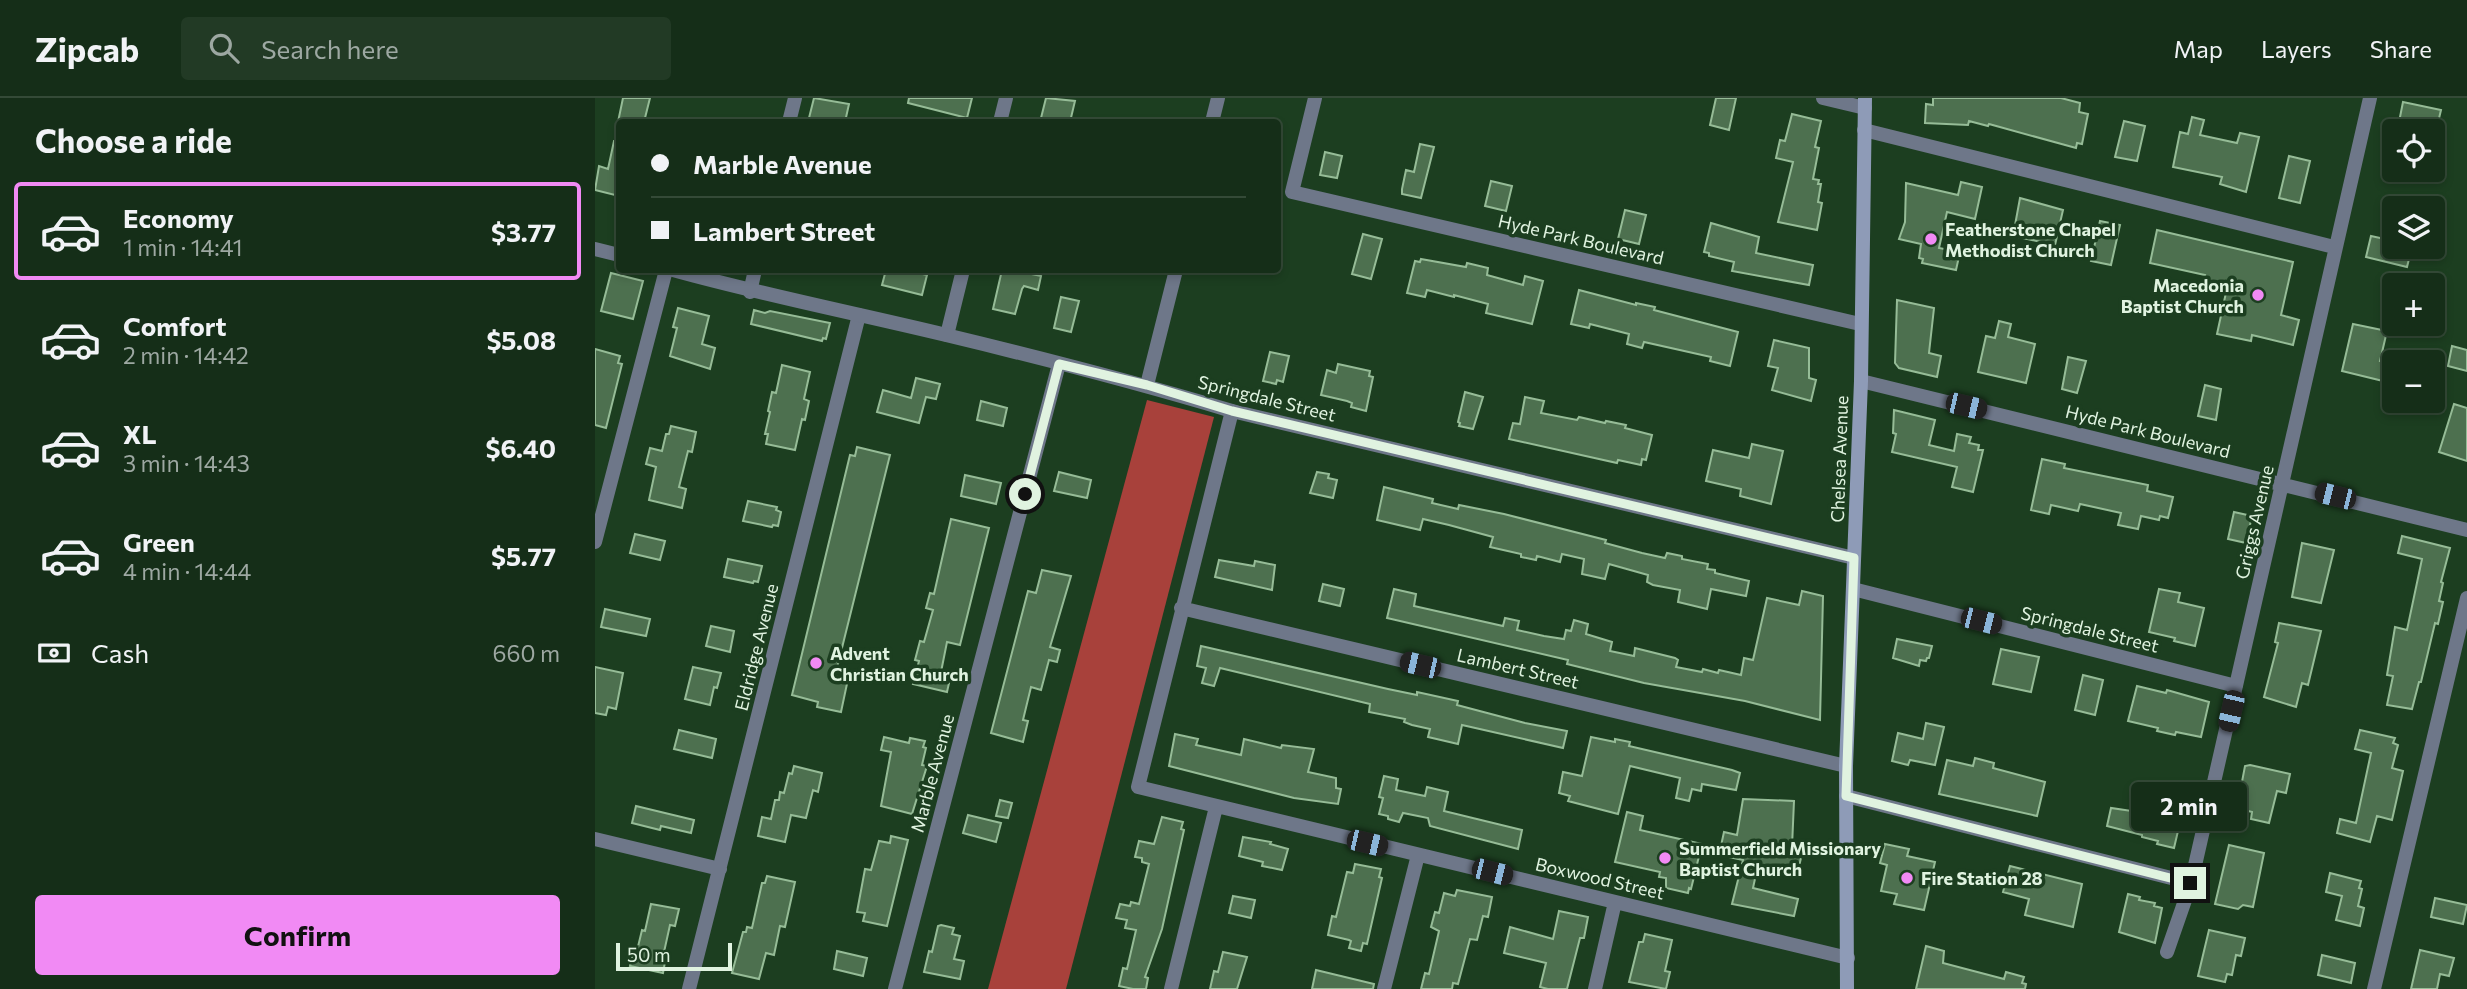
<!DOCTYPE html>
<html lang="en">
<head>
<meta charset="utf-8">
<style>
  :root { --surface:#152e18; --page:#223a25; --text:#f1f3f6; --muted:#9da8a2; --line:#344a37; --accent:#f18af4 }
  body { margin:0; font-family:Commissioner,sans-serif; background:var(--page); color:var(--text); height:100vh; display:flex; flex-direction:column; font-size:26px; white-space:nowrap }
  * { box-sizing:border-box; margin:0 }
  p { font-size:23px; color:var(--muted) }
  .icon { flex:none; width:38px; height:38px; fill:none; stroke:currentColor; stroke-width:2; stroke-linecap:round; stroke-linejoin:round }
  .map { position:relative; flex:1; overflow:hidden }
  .sheet { display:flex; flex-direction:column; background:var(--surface); width:595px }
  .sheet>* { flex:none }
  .hud { position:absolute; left:21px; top:21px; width:665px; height:154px; border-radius:7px; box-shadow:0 4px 10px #0003,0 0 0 2px var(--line); display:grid; align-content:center; height:154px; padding:0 35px; background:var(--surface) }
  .controls { position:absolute; left:1787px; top:21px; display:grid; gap:14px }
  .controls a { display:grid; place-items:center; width:63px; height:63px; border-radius:7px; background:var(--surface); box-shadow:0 4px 10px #0003,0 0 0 2px var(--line); font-size:35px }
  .scale { position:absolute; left:21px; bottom:18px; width:116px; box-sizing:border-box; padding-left:7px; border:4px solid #e0f3e0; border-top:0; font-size:19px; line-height:24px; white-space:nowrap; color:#e0f3e0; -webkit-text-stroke:5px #1c3e20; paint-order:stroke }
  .end { position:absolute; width:32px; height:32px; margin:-16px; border:9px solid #e0f3e0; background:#111; box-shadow:0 0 0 4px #111 }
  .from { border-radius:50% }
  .bubble { position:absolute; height:49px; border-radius:7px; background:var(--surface); box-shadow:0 4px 10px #0003,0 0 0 2px var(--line); font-size:23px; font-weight:700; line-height:49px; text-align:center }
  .car { position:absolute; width:21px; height:42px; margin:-21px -10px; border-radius:9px; box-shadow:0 0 5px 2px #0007; background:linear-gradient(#222 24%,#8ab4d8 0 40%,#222 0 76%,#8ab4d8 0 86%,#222 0) }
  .hud b { display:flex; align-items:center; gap:24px; height:66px; font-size:26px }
  .hud b+b { border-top:2px solid var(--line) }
  .hud i { width:18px; height:18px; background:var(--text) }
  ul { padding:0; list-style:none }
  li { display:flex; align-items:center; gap:21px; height:98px; margin:0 14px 10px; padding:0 21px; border:4px solid transparent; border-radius:7px }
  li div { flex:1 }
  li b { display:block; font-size:26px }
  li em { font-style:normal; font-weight:700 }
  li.selected { border-color:var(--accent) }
  li>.icon { width:63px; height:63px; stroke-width:1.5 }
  h2 { padding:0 35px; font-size:32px; line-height:84px }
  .pay { display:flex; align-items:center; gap:18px; height:77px; padding:0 35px; font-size:26px }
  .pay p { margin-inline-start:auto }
  .primary-button { display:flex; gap:14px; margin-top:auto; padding:14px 35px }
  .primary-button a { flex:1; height:80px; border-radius:7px; background:var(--accent); color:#111; font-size:28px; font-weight:700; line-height:80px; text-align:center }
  header { display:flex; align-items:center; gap:42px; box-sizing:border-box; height:98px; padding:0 35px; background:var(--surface); border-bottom:2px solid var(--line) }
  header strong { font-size:33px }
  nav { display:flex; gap:38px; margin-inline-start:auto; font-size:24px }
  .search { width:490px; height:63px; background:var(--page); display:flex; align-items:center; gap:18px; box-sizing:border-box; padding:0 24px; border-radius:7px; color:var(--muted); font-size:26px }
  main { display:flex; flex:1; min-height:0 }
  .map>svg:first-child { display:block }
  .forest { fill:#a8413b }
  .building { fill:#4d704f; stroke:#96bc97; stroke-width:2 }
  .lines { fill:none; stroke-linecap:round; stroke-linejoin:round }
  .minor { stroke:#6e7789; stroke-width:14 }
  .tertiary { stroke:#6e7789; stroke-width:14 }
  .secondary { stroke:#8e9bb7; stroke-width:14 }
  .route { stroke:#e0f3e0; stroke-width:9 }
  .poi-dot { fill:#f18af4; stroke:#1c3e20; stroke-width:2.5 }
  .labels { text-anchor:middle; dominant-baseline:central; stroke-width:7; stroke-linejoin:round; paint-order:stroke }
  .poi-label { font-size:18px; font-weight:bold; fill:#e0f3e0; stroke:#1c3e20; text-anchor:start }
  .street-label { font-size:18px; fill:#e0f3e0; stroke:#1c3e20 }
</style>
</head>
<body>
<header>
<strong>Zipcab</strong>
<div class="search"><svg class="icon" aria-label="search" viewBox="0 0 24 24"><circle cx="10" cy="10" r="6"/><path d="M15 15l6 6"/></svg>Search here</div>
<nav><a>Map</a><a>Layers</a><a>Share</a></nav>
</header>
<main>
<section class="sheet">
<h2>Choose a ride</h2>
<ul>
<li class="selected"><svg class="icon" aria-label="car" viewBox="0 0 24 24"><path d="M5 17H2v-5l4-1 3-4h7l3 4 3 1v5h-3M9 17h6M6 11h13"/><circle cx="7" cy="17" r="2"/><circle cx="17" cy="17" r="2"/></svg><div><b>Economy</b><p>1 min · 14:41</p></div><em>$3.77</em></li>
<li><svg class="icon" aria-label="car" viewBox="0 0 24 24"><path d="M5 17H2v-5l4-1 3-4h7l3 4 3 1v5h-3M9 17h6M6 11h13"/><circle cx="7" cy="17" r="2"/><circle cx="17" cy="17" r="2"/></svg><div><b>Comfort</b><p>2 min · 14:42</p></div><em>$5.08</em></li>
<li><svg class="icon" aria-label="car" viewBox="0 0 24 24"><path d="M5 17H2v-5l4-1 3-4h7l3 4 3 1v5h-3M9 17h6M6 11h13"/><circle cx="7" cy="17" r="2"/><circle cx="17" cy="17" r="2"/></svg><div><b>XL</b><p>3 min · 14:43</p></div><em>$6.40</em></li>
<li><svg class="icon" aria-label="car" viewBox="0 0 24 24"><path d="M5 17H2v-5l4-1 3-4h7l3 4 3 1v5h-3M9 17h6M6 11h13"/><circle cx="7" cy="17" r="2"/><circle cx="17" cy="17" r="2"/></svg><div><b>Green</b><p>4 min · 14:44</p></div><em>$5.77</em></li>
</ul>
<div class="pay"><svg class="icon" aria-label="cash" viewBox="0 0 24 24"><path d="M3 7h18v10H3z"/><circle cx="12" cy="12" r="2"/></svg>Cash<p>660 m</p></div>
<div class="primary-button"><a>Confirm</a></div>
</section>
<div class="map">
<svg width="1872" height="891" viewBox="0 0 1872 891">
  <rect width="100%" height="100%" fill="#1c3e20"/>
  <path class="forest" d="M552,302L619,319L471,891H393Z"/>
  <path class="building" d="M28,0H55L49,24H23Z
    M219,0L254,6L250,24H213Z
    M314,0H377L372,20L313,5Z
    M451,0L480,3L475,24H445Z
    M1121,0H1141L1134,32L1115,27Z
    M1338,0H1466L1485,5L1484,14L1493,16L1487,46L1482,45L1481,50L1394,26L1393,28L1374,23L1373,27L1330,25L1331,6L1338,7Z
    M1808,4L1846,12L1841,33H1806L1808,25L1804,24Z
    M1197,16L1226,23L1220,49L1224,50L1218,81L1224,82L1223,86H1226L1223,104L1227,105L1222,132L1183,124L1198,64L1181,60L1185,42L1190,43Z
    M1597,19L1609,22L1605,37L1642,45L1645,35L1664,39L1651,94L1625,86L1627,79L1578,69L1585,34L1593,36Z
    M1529,23L1550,28L1542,63L1520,59Z
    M19,43H24V98L0,92L4,68L13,71Z
    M825,46L839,49L826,100L807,96V91L811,72L819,74Z
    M730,54L747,58L742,80L725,77Z
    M1694,58L1715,63L1705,105L1684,100Z
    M896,83L917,88L911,113L890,108Z
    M1366,84L1387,89L1380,121L1352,114L1344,150L1365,154L1361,172L1327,165L1328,161L1324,160L1326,146L1304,141L1310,124L1311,85L1363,97Z
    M1425,100L1468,112L1460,147L1418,138Z
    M1030,112L1051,117L1044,146L1023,141Z
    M1505,123L1525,127L1516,167L1496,163Z
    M1116,125L1164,139L1161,155L1218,167L1214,187L1137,173L1139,164L1114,158V155L1109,154Z
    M1562,132L1698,164L1686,217L1704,222L1698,247L1657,237L1656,243L1622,236L1632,190L1608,184L1610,177L1555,165Z
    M768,136L787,141L776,181L757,176Z
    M1776,138L1799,143V149H1817L1812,169L1771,159Z
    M826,161L871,169L872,165L893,170L892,177L928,187L930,178L948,183L937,226L891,215L893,206L859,197V199L832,192L830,199L812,195L820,163L825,164Z
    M291,172H310L332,177L327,197L287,187Z
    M407,172H417L446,178L443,192L429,188L427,191L420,216L398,211Z
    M16,175L48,183L38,221L6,213Z
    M984,192L1041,207V205L1060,209L1059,212L1143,234L1135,268L1115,263L1116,259L1049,244L1047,250L1032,246L1034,236L995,226L994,230L976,226Z
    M466,199L484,203L476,234L459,230Z
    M1302,202L1339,210L1334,255L1346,258L1342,279L1304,270L1300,265Z
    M83,210L114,218L107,246L120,250L115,271L75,258L82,230L78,229Z
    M159,212L170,215L175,213L235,225L231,241L228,240L227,243L156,226Z
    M1404,223L1416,226L1413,239L1440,246L1431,285L1383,274L1391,238L1400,240Z
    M1758,226L1792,233L1785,263L1793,265L1788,283L1747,273Z
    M1179,242L1214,250V280L1221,282L1216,303L1177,292L1183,270L1173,268Z
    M1857,248L1872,252V273L1853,268Z
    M0,251L25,258L23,265L27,266L11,330L0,327Z
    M675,254L694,258L688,284L682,282L681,286L668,283Z
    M1473,259L1491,263L1482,295L1467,291Z
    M743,266L775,273L774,278L778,279L771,313L756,309L757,305L752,303L726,297L732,272L741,275Z
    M187,267L215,274L209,301L214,303L210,322L207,321L200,352L171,346L173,336H170L175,314L173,313L177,294L181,295Z
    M321,280L345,286L341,301L331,299L324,325L282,314L288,292L316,300Z
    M1610,287L1626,291L1621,322L1603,318Z
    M870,294L888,299L878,331L864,328L865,325L863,324Z
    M930,299L949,303L946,315L982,322L984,319L1010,325L1011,323L1031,327L1030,330L1057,337L1051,362L1047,361L1046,367L1023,362L1022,365L914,341L918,325L925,326Z
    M386,303L412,310L408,328L382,322Z
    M1859,306L1872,310V363L1844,354Z
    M1299,312L1340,322L1334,347L1359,353L1362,336L1376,339L1374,345L1384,347L1383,352H1388L1378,394L1357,389L1362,369L1297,354L1301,336L1298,335Z
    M76,328L101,334L97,354L93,353L84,389L91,391L87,410L54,402L61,369L51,366L55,350L67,353L71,336H74Z
    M1157,346L1188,353L1176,406L1145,398L1146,391L1111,383L1118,352L1154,360Z
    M262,349L295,357L240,578L253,581L246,614L222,609L223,604L197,597L255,357L260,358Z
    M1447,361L1470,366L1469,370L1553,387L1552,393L1578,399L1573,420L1565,418L1564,422L1546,418L1543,431L1523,427L1526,415L1485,406L1483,413L1456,407L1454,416L1436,412Z
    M464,374L496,382L492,400L459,393Z
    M722,374L734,376L733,380L742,382L738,400L715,395Z
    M370,377L406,385L401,406L366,398Z
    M789,389L838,401L837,405L863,411L864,407L909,416L1011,442L1010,445L1047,455L1070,460L1072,455L1087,458V461L1113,466L1112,471L1120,472V475L1154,483L1151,498L1116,491L1112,511L1083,504L1085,492L1058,487L1052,484L1053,477L1014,466L1010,481L987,476L989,461L967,456L965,464L942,458L941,462L926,459V456L895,449L898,439L854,427L828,421L825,432L782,422Z
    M153,403L182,409L181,412L186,414L183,428L178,427L177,429L148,423Z
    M1639,414L1657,418L1651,445L1633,441Z
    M356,421L394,430L365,547L352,544L346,574L356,576L352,594L318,586L324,563L320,562L325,543L329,544L338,512L331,510L335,495L339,496Z
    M40,436L70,443L65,462L35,455Z
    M1807,438L1855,450L1846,484L1848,485L1844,503L1848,504L1843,526L1840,525L1826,584H1824L1817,611L1792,607L1798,578L1792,577L1800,529L1812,532L1827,461L1803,455Z
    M1707,445L1739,452L1726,505L1697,499Z
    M133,461L167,468L163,484L159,483L158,485L129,479Z
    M624,462L659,468L660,463L680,467L677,492L620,479Z
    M447,472L476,478L455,549L465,552L462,564L454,562L446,592L436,589L428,622L433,623L428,644L396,635L433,493L441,495Z
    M728,486L749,491L745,508L724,503Z
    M799,491L821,496L819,508L908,528L910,520L924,523L922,532L949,538L969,541L971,532L976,533L979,522L993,526L991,536L1017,544L1015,553L1039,558L1040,550L1080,560L1083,562L1081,569L1107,574L1108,571L1123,575L1124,572L1146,577L1149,560L1158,562L1172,500L1204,507L1207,493L1228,498L1225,622L1150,603L1049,585L972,566L973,562L792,520Z
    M1564,491L1585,495L1583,504L1609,510L1600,548L1579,543L1580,540L1554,534Z
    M10,511L55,521L51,538L6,529Z
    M1684,525L1726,533L1713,587L1707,585L1701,609L1669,599L1683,545L1680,544Z
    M116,528L139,533L135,554L111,548Z
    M1302,541L1337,548L1334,560H1332L1331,563L1325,562L1324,568L1298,560Z
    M606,548L793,591L822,597V594L863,603L862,607L930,625L972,633L968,650L867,627L863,646L833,639L835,631L817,627L809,624L810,621L774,614L775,606L625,570L619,588L607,585L611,570L602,568Z
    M1406,551L1444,559L1436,594L1398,586Z
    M0,569L28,575L21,611L13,609L11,617L0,615Z
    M98,569L126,575L122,590L119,589L115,607L90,601Z
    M1488,577L1508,582L1500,617L1480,612Z
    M1542,588L1571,595L1572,592L1614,604L1606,639L1581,634L1580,637L1562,633L1563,630L1533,623Z
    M1331,625L1349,629L1340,667L1315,662L1313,667L1297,663L1303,635L1328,641Z
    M84,632L121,641L117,660L79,651Z
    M1765,632L1800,640L1798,645L1803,647L1797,670L1808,673L1797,722L1782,718L1775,744L1742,735L1745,721L1761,725L1776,655L1760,651Z
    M580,636L603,641L601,647L646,657L649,641L686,650L687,647L719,651L713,674L741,680V690L746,691L743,706L699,700L574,668Z
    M289,639L314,645L315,640L330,643L328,649L331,650L327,667L332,668L317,716L286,708L296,654L286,652Z
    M996,639L1020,644V641L1035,644L1034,648L1137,672L1145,675L1141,692L1107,686L1106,693L1097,691L1094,703L1081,700L1085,680L1035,668L1023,716L973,703L975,698L964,695L968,674L987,678Z
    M1380,660L1399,665L1398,670L1450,684L1442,718L1344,696L1352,662L1378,668Z
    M1655,667L1695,676L1691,695L1682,693L1674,725L1656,721L1657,714L1642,710L1650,668Z
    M199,668L227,675L223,694L218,692L211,720L196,717L190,744L163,738L167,719L176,721L180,702H184L185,694L189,695L194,675L197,676Z
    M789,678L803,681L801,692L830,698L832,689L853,694L849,713L927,732L923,751L835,728L833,720L808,715L804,724L793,721V718L784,716L788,700L784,699Z
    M1148,701L1199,703L1197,749L1208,751L1203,773L1175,767L1174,770L1163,767L1158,790L1203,801L1199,818L1137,806L1148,762L1124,757L1129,734L1142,737Z
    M405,702L417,705L413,720L401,718Z
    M1546,702L1564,707L1563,711L1587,716L1579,750L1562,746L1563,743L1547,739V737L1512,728L1516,710L1543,714Z
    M41,708L99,722L96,735L66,728L65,732L37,725Z
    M1032,714L1048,718L1045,732L1107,746L1096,791L1094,790L1093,795L1071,790V780L1064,779L1065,774L1020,764Z
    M373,717L406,725L401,744L368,735Z
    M567,719L588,724L586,731L589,732L567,831L550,879L553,880L551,891H538L524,888L528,870L532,871L541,832L530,830L532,822L521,820L525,806L535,808L536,804L544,806L554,766L547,764V760L540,759L544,743L559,746Z
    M296,738L313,742L292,828L268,823L270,815L262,814L270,771L276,772L284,743L295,745Z
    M648,739L676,744L675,746L693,751L687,772L667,768L668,764L644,758Z
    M1290,746L1314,751L1312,758L1340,764L1329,812L1299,806L1302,796L1286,793L1292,767L1285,765Z
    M1634,747L1669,755L1658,809L1648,807L1643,811L1620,806Z
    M760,766L786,771L784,779L787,780L772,846L768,845L766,853L754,850L756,843L754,842L733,837L737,818L741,819L752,774L758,775Z
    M1415,768L1487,786L1478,829L1430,817L1434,801L1408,794Z
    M1735,775L1766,783L1764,790L1767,791L1763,808L1769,810L1765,828L1741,822L1747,798L1731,794Z
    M172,778L200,784L190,829L185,828L179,857L171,855L164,881L137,875L148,834H151L152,829L157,830L167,785H170Z
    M862,792L897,799L893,819L888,818L882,842L875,841L863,886L858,885L857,891H826L830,875L834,876L844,833L836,829L840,814L844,815L849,795L860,798Z
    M1533,796L1545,799L1544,802L1560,805L1559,808L1567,810L1560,845L1524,834Z
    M638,798L660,802L656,820L634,815Z
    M1840,800L1872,807L1868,826L1836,819Z
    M56,806L84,811L80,828L75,827L67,863L70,864L68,875L35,868L38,857H41L47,832L50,833Z
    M964,813L993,819L989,840H985L972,891H953L945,889L951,865L909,855L915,829L958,841Z
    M346,827L359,830L357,836L365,838L359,861L369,863L365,881L329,874L334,853L337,854L343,828Z
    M1614,832L1650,840L1646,858L1641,857L1637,877L1632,876L1630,884L1603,878Z
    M1050,836L1077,842L1070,873L1075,874L1071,891L1034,884L1044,844H1048Z
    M1331,848L1349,853L1348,865L1409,881L1411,874L1429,879L1427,885L1431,886L1430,891H1321Z
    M1825,852L1859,860L1854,878L1845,876L1842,891H1816Z
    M242,853L272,860L268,878L239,871Z
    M628,854L652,859L642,891H615L619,873L623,874Z
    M1727,857L1760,865L1756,885L1723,877Z
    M721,872L779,886L778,891H717Z"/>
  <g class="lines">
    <path class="minor" d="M720,0L697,94L1265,226
      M1228,0L1270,10
      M194,24L200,0
      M405,24L411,0
      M617,24L623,0
      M1269,32L1739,149
      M155,194L160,172
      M352,237L368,172
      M1266,283L1872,432
      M552,287L581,172
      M637,313L543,689L1253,860
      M0,444L71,172
      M1258,491L1641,588
      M586,510L1251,668
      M1251,698L1596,785
      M0,741L125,771
      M1572,854L1596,785L1775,0
      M94,891L264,217
      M300,891L464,266
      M576,891L621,709
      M789,891L823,757
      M1000,891L1020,804
      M1779,891L1872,500"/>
    <path class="tertiary" d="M0,151L24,157
      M78,172C168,197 260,215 351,237C447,260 543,285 637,313L1259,460"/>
    <path class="secondary" d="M1252,891L1251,668L1266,283L1270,0"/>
  </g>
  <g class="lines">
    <path class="route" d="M430,396L464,266L552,287L637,313L1259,460L1251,698L1595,785"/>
  </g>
  <g class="poi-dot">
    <circle cx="1336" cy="141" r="7"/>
    <circle cx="1663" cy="197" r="7"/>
    <circle cx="221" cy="565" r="7"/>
    <circle cx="1070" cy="760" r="7"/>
    <circle cx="1312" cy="780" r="7"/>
  </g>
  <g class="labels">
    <g class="poi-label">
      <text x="1350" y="131">Featherstone Chapel<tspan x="1350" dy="21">Methodist Church</tspan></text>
      <text x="1649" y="187" text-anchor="end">Macedonia<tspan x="1649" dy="21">Baptist Church</tspan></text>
      <text x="235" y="555">Advent<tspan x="235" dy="21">Christian Church</tspan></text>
      <text x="1084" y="750">Summerfield Missionary<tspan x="1084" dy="21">Baptist Church</tspan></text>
      <text x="1326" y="780">Fire Station 28</text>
    </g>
    <g class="street-label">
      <text transform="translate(986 141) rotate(13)">Hyde Park Boulevard</text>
      <text transform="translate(672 300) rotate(14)">Springdale Street</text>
      <text transform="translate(1553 333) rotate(14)">Hyde Park Boulevard</text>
      <text transform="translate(1244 361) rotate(-88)">Chelsea Avenue</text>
      <text transform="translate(1659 424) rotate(-77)">Griggs Avenue</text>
      <text transform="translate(1495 531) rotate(14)">Springdale Street</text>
      <text transform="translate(161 549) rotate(-76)">Eldridge Avenue</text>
      <text transform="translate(923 570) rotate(13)">Lambert Street</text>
      <text transform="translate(337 675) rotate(-75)">Marble Avenue</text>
      <text transform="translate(1005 780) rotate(13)">Boxwood Street</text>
    </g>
  </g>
</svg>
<div class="controls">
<a><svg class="icon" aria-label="locate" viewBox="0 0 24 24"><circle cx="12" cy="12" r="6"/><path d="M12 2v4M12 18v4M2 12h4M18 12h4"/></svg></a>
<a><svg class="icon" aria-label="layers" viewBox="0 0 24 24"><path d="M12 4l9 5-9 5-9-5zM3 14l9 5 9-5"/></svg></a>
<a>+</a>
<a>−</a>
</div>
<div class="scale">50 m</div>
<i class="end from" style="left:430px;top:396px"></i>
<i class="end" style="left:1595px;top:785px"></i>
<div class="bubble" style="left:1536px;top:684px;width:116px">2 min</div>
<i class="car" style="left:1371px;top:308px;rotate:103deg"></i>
<i class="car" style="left:1740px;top:398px;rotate:284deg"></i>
<i class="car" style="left:1386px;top:523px;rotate:104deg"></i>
<i class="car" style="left:825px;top:567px;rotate:283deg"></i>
<i class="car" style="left:1636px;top:613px;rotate:193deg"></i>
<i class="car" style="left:772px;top:745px;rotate:103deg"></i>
<i class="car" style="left:897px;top:774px;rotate:104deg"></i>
<div class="hud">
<b><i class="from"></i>Marble Avenue</b>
<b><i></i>Lambert Street</b>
</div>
</div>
</main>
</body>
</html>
